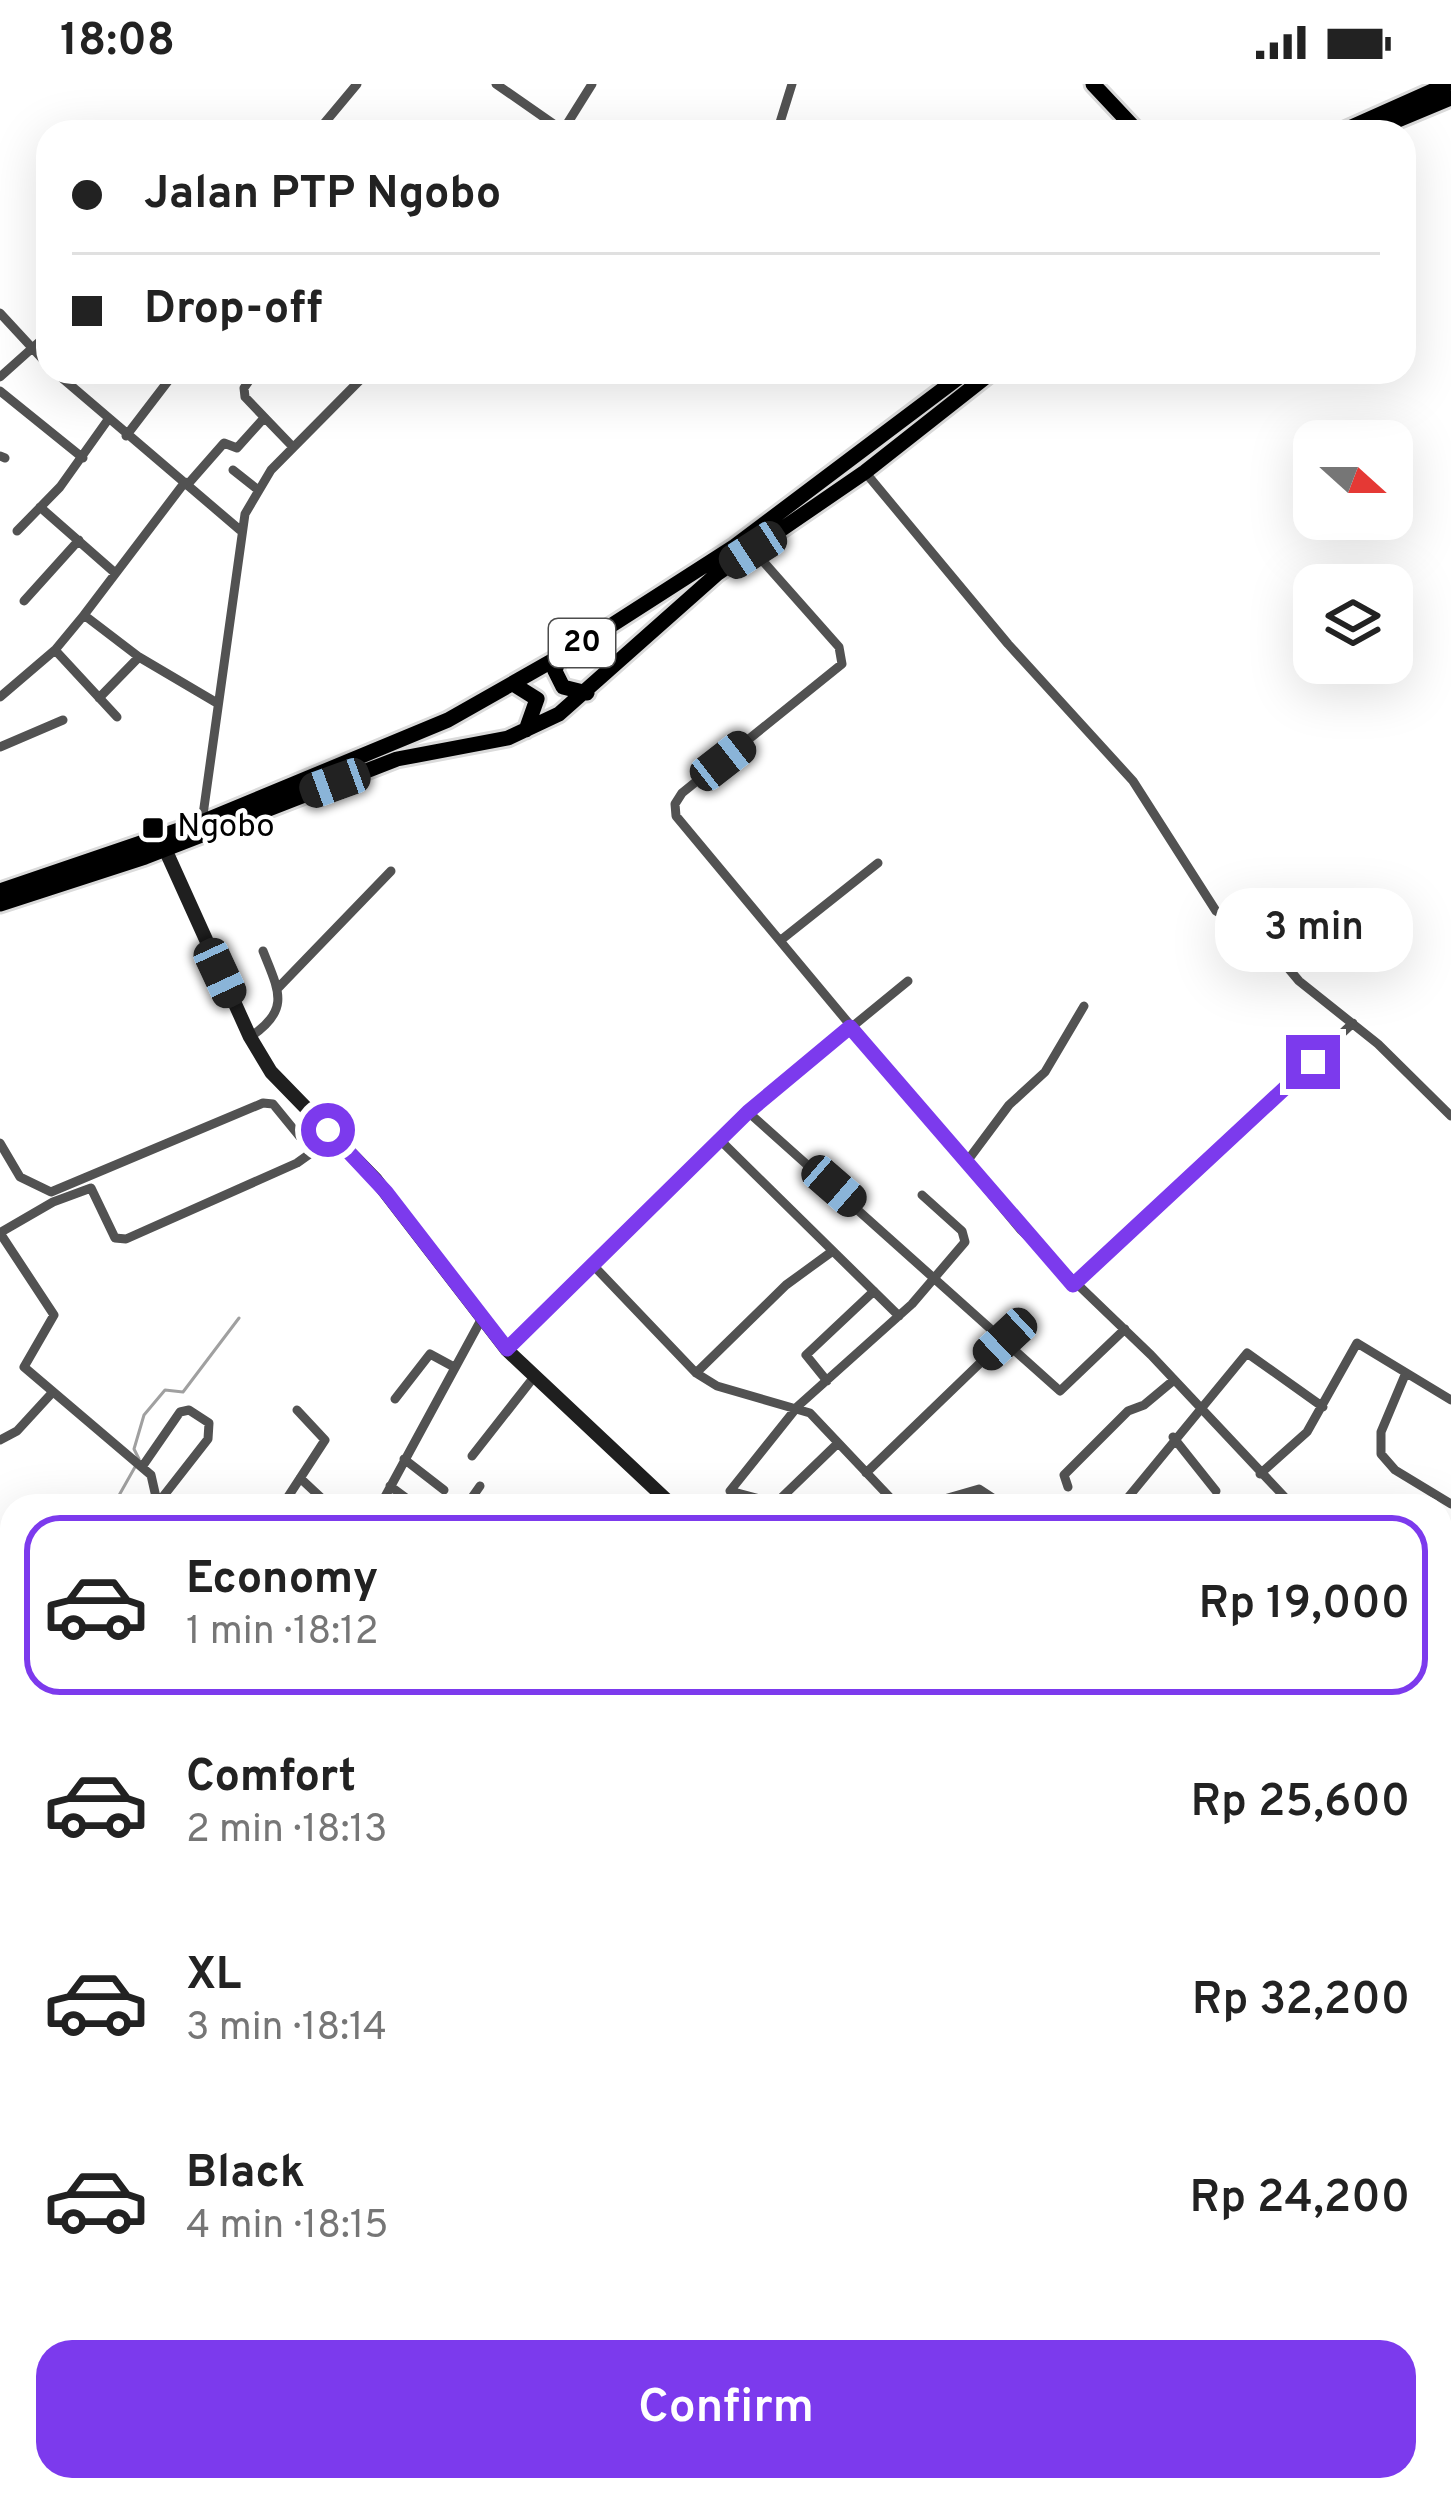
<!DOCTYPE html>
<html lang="en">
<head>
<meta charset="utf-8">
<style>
  :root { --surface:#fff; --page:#f2f2f2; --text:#222; --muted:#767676; --line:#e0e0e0; --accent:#7c3aed }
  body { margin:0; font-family:Overpass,sans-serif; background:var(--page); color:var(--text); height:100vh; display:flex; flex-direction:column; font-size:45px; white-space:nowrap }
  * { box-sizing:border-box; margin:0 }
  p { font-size:39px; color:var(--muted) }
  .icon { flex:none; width:66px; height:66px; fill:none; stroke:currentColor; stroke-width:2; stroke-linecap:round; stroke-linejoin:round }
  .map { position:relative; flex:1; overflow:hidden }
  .details { position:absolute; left:0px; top:1410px; width:1452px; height:1008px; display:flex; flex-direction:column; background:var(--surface); border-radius:36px 36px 0 0; box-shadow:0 12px 48px #0002 }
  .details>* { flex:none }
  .top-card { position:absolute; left:36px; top:36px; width:1380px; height:264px; border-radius:36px; box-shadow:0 12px 48px #0002; display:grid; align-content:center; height:264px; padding:0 36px; background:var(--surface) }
  .needle { width:78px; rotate:111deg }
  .fabs { position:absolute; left:1293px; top:336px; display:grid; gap:24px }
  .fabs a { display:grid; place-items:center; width:120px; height:120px; border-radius:24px; background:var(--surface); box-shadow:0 12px 48px #0002; font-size:60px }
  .end { position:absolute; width:54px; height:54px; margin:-27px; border:15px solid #7c3aed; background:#fff; box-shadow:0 0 0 6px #fff }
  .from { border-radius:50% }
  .bubble { position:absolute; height:84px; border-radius:36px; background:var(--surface); box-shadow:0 12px 48px #0002; font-size:39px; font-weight:600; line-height:84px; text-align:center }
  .car { position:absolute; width:36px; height:72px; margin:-36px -18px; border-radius:15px; box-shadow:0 0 9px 3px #0007; background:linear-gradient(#222 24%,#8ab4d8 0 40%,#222 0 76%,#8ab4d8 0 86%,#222 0) }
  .top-card b { display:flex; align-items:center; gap:42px; height:114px; font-size:45px }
  .top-card b+b { border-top:3px solid var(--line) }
  .top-card i { width:30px; height:30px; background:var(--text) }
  ul { padding:21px 0 0; list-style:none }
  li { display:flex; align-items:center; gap:36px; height:180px; margin:0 24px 18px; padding:0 12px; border:6px solid transparent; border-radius:36px }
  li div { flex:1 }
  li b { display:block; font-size:45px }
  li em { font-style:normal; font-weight:600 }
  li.on { border-color:var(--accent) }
  li>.icon { width:108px; height:108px; stroke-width:1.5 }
  .cta { display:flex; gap:24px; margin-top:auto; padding:24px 36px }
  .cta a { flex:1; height:138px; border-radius:36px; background:var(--accent); color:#fff; font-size:48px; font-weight:600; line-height:138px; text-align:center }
  .status { display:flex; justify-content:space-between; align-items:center; height:84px; padding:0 60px; background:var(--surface); direction:ltr }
  .status svg { height:33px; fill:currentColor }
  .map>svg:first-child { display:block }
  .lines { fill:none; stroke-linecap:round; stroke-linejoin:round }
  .stream { stroke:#a0a0a0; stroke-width:3 }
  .primary-casing { stroke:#dbdbdb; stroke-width:21 }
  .trunk-casing { stroke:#dbdbdb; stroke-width:21 }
  .motorway-casing { stroke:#dbdbdb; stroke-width:22 }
  .minor { stroke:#525252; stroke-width:9 }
  .secondary { stroke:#1f1f1f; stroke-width:14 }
  .primary { stroke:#000; stroke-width:15 }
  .trunk { stroke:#000; stroke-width:15 }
  .motorway { stroke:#000; stroke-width:16 }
  .route { stroke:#7c3aed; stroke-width:15 }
  .poi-dot { fill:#000; stroke:#fff; stroke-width:4.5 }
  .labels { text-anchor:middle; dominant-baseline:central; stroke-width:9; stroke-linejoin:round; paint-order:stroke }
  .shield { fill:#fff; stroke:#4c4c4c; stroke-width:3 }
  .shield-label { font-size:30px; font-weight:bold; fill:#000 }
  .poi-label { font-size:33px; fill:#000; stroke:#fff; text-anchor:start }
</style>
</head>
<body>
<div class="status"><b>18:08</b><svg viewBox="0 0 49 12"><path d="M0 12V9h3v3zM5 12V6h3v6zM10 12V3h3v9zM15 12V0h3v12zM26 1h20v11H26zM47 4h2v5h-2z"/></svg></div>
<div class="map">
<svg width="1451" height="2418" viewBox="0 0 1451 2418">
  <rect width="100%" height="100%" fill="#fff"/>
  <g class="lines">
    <path class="stream" d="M139,1375L134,1365L144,1331L165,1306L183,1308L239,1234
      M113,1422L135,1383
      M0,1576L12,1561"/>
    <defs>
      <path id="primary" d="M1093,0L1138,48"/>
      <path id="trunk" d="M1340,48L1448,0
        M1369,48L1451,14
        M560,571L555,587L563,603L587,609
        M513,600L537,615L526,646
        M0,807L202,738L448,636L587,557L735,462L966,288
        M0,820L145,773L397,675L508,654L559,630L718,489L865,388L992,288"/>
      <path id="motorway" d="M1440,1972L1451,1964
        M1440,1991L1451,1983
        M833,2418L849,2406
        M859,2418L875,2406"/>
    </defs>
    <use href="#primary" class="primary-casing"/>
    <use href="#trunk" class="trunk-casing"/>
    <use href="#motorway" class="motorway-casing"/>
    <path class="minor" d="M496,0L565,48
      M317,48L357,0
      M562,48L592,0
      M777,48L792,0
      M0,229L48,281
      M55,288L240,446
      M255,288L244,304L245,313L292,362
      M0,293L48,250
      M0,307L83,374
      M126,352L175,288
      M0,372L5,374
      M233,386L257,405
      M865,388L1008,560L1133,697L1216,827L1267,859L1299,897L1378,960L1451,1032
      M185,398L84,531L139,573L217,619
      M188,400L224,359L237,364L264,334
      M40,423L114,488
      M17,447L60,403L107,337
      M753,466L839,563L842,580L682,709L675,720L676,732L1021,1146L1151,1271L1293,1422
      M24,517L79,456
      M84,531L55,566L117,633
      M0,613L55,566
      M99,614L139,573
      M0,663L63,636
      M202,738L245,430L271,386L368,288
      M781,856L878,779
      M278,904L391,787
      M250,953C291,926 279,907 263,867
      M748,1028L1060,1307L1125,1245
      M720,1056L899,1232
      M0,1059L20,1093L51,1108L263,1019L273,1020L300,1053
      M965,1080L1009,1021L1045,988L1084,922
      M1,1148L53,1118L91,1104L115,1154L126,1155L297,1079L335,1052
      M0,1149L54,1231L24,1283L151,1391L158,1422
      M591,1179L696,1289L717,1302L810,1329L898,1422
      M1073,1201L1353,939
      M507,1266L748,1028L908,897
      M696,1289L786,1201L830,1169
      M1405,1291L1381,1348V1370L1395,1386L1451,1420
      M827,1297L806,1271L874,1207
      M395,1315L430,1270L454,1283
      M1173,1353L1216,1407
      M0,1356L17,1347L51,1310
      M472,1372L534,1293
      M404,1375L444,1406
      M142,1383L180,1328L189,1326L209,1339L208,1355L158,1419
      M866,1389L1005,1255
      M1260,1390L1307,1348L1357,1259L1451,1316
      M300,1394L330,1422
      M390,1402L417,1422
      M1068,1403L1064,1391L1128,1327L1144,1321L1174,1296
      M777,1418L838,1359
      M282,1422L325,1356L297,1326
      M380,1422L481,1236
      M466,1422L480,1402
      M785,1422L730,1407L798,1322L912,1220L965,1158L962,1147L922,1111
      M920,1422L979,1405L1005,1422
      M1121,1422L1247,1269L1323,1323
      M1440,1488L1451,1474
      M1440,1537L1451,1542
      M0,1595L12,1601
      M1440,1716L1451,1719
      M1440,1931L1451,1924
      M0,2061L12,2043
      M0,2083L12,2094
      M0,2190L12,2201
      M1375,2406L1377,2418
      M627,2407L628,2406
      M69,2418L82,2406
      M328,2418L337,2406
      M671,2418L678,2406"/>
    <path class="secondary" d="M165,765L250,953L271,988L376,1096L507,1266L673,1422
      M422,2406V2418"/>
    <use href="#primary" class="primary"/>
    <use href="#trunk" class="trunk"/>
    <use href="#motorway" class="motorway"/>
  </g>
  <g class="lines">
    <path class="route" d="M328,1046L386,1108L507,1265L748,1028L850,943L1073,1201L1313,978"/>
  </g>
  <rect class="poi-dot" x="141" y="732" width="24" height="24" rx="6"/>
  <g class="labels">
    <rect class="shield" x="549" y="535" width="66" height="48" rx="9"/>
    <g class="shield-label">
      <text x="582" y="559">20</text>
    </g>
    <g class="poi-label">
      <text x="177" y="744">Ngobo</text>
    </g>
  </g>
</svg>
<div class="fabs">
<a><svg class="needle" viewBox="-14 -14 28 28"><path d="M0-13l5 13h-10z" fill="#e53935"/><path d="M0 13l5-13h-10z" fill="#767676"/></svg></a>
<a><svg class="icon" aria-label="layers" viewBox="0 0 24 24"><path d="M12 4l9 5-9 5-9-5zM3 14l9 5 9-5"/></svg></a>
</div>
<i class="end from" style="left:328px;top:1046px"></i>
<i class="end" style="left:1313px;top:978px"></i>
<div class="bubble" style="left:1215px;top:804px;width:198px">3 min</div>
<i class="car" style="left:753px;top:466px;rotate:237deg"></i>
<i class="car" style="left:723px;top:677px;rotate:52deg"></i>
<i class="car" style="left:335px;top:699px;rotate:250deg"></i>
<i class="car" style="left:220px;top:889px;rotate:155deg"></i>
<i class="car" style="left:834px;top:1102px;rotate:131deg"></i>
<i class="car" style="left:1005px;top:1255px;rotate:227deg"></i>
<div class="top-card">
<b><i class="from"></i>Jalan PTP Ngobo</b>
<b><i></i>Drop-off</b>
</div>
<section class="details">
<ul>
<li class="on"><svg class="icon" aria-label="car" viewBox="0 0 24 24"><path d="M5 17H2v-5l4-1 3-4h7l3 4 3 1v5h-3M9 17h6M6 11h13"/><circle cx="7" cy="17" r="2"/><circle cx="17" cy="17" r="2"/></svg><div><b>Economy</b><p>1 min · 18:12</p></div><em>Rp 19,000</em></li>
<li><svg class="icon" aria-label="car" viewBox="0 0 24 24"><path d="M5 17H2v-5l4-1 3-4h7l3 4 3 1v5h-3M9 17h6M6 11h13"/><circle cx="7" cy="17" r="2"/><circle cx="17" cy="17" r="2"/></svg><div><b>Comfort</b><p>2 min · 18:13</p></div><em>Rp 25,600</em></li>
<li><svg class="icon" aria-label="car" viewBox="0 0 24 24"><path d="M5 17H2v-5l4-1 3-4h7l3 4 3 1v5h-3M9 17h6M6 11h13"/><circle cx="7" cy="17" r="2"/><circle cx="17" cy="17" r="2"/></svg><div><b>XL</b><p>3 min · 18:14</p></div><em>Rp 32,200</em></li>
<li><svg class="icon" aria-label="car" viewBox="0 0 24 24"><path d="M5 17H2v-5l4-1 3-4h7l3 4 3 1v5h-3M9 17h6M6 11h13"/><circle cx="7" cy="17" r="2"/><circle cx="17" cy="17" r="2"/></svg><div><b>Black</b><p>4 min · 18:15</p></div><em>Rp 24,200</em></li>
</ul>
<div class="cta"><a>Confirm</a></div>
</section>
</div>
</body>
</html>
